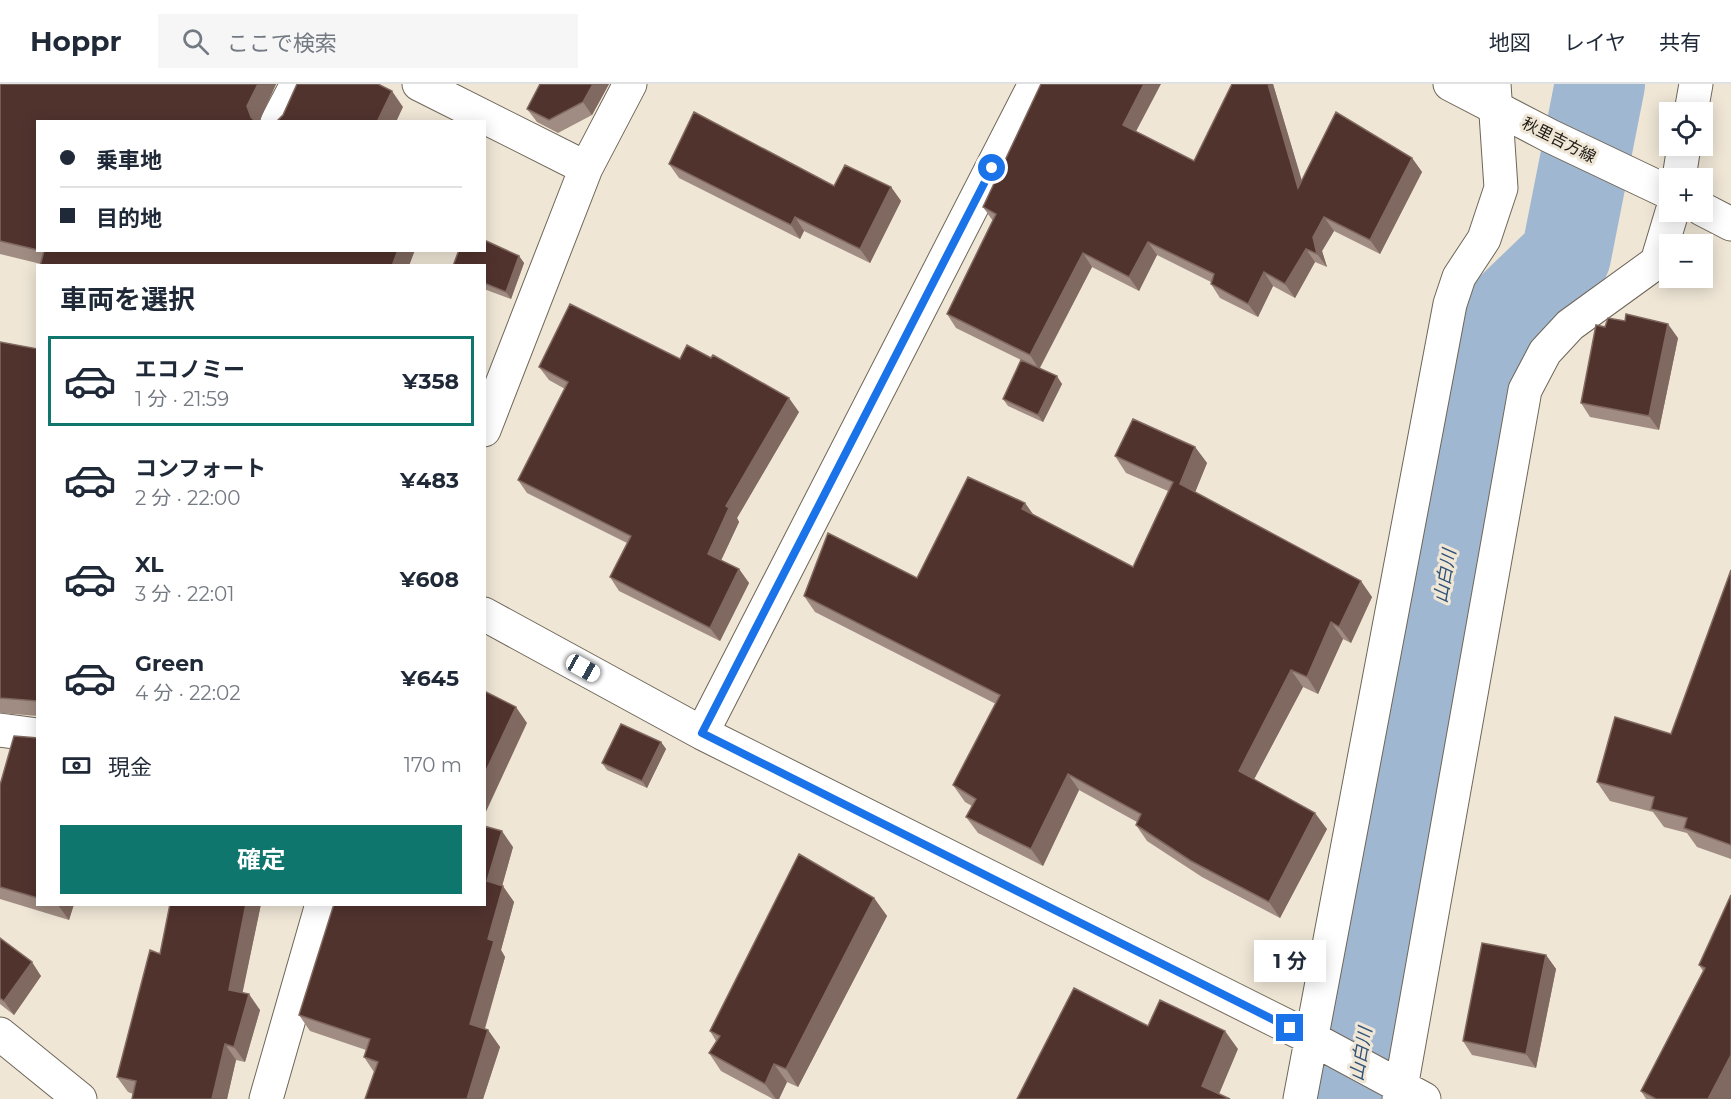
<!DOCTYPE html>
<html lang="ja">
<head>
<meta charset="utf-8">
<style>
  :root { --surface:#fff; --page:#f6f6f7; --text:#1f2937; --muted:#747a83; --line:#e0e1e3; --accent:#0f766e }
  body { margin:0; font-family:Montserrat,"Noto Sans JP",sans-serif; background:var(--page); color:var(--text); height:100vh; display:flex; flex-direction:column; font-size:22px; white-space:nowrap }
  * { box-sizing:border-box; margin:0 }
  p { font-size:20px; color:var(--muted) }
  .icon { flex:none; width:33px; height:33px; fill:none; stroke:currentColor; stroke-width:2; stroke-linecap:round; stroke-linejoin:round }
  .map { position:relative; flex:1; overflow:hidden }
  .sheet { position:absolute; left:36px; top:180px; width:450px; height:642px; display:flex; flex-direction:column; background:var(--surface); border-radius:0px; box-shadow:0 3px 15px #0003 }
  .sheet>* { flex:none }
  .top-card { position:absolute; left:36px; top:36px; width:450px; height:132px; border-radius:0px; box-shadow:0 3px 15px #0003; display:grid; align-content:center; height:132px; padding:0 24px; background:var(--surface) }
  .controls { position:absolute; left:1659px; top:18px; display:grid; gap:12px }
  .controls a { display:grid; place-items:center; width:54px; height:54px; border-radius:0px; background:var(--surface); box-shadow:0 3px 15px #0003; font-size:30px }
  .end { position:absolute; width:27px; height:27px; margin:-14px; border:8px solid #1a73e8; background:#fff; box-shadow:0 0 0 3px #fff }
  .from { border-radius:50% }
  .bubble { position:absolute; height:42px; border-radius:0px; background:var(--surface); box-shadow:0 3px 15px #0003; font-size:20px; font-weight:700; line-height:42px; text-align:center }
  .car { position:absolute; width:18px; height:36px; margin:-18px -9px; border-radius:8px; box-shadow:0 0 4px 2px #0007; background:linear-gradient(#fff 24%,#345 0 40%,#fff 0 76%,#345 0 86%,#fff 0) }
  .top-card b { display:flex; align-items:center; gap:21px; height:57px; font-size:22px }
  .top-card b+b { border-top:2px solid var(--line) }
  .top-card i { width:15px; height:15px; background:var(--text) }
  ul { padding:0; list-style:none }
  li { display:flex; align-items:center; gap:18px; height:90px; margin:0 12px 9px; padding:0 12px; border:3px solid transparent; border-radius:0px }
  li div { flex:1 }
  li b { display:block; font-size:22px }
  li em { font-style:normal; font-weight:700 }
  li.current { border-color:var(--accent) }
  li>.icon { width:54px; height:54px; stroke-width:1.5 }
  h2 { padding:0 24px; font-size:27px; line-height:72px }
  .pay { display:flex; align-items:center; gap:15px; height:66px; padding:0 24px; font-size:22px }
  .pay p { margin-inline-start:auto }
  .action { display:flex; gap:12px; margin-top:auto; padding:12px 24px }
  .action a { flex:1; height:69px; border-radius:0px; background:var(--accent); color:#fff; font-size:24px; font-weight:700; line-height:69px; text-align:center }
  header { display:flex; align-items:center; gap:36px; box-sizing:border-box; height:84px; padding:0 30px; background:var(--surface); border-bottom:2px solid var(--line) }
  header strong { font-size:28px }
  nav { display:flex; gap:33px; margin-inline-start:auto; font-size:21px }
  .search { width:420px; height:54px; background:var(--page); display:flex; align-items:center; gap:15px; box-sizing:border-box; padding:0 21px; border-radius:0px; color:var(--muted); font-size:22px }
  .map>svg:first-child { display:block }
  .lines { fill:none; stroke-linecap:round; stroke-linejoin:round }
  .river { stroke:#a0b7d1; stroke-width:90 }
  .minor-casing { stroke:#6e6658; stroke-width:35 }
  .major-casing { stroke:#6e6658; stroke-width:35 }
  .minor { stroke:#fff; stroke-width:33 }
  .major { stroke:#fff; stroke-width:33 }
  .wall { fill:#a08c82 }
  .shaded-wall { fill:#806960 }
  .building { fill:#51332e; stroke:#806960; stroke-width:1.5 }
  .route { stroke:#1a73e8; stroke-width:8 }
  .labels { text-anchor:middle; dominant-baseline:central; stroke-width:6; stroke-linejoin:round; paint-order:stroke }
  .street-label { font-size:16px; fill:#1b1812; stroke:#efe6d6 }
  .water-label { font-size:18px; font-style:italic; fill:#2f5378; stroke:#efe6d6 }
</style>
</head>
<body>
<header>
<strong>Hoppr</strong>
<div class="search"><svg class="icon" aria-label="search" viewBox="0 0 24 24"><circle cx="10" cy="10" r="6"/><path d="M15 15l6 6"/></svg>ここで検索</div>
<nav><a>地図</a><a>レイヤ</a><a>共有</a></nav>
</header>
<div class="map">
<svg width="1731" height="1015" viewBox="0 0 1731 1015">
  <rect width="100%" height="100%" fill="#efe6d6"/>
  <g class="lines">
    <path class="river" d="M1353,1015L1489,246L1566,172L1600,0"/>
    <defs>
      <path id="minor" d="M419,0L586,84
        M1691,28L1696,0
        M277,38L297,0
        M1679,94L1684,62
        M484,346L586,84L630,0
        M484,530L702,649L1311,954L1424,1015
        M0,646L38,651
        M702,649L1035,0
        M0,950L80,1015
        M266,1015L322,820
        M1300,1015L1450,220L1459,193L1484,155L1501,104L1494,0
        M1399,1015L1525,306L1545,268L1570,241L1657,178L1672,128"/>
      <path id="major" d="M1450,0L1550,52L1670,109
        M1702,125L1731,140"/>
    </defs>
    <use href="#minor" class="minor-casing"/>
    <use href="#major" class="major-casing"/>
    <use href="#minor" class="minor"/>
    <use href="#major" class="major"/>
  </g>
  <path class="wall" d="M0,0H276L259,38H38V166H415L41,180L0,170Z
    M540,0H609L592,31L558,49L537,38L527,25Z
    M1232,0H1273L1302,97L1412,74L1422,88L1380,170L1334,147L1322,167L1327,183L1315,178L1295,214L1273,202L1258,233L1220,214L1211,200V198L1157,171L1139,207L1092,183L1040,284L1062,300L1043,338L1008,322L1003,315L1021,276L956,244L947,230L993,137L983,123L1136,48L1194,77Z
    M669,80L834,102L891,103L901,117L870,179L804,147L800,155L679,94Z
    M519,172L524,179L511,215L484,205V182Z
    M1678,254L1659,346L1590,333L1581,319Z
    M0,258L38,265V632L0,629Z
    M680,275L799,328L737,434L739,438L721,476L739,485L749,499L720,557L619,507L610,493L627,459L527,409L518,396L565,305L549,296L539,283Z
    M1195,363L1207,379L1195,408L1372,513L1351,559L1343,555L1318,610L1303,603L1254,695L1327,745L1280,834L1202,793L1147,757L1136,741L1137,738L1079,706L1043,782L978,749L966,733L972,722L965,718L953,701L996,620L815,528L804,512L917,494L1025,419L1033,430L1133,483L1168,407L1126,389L1115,372Z
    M1731,486V775L1697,763L1687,749L1664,743L1653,728L1610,717L1597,698L1671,650Z
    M38,654V820H74L69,836L0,815V701Z
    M661,658L666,665L647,704L607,686L602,679Z
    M513,763L502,802L514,818L501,866L505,873L485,945L488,946L500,963L483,1015H365L374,988L364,973L366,966L310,947L299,931Z
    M1731,811V1015H1646L1641,1007L1703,887L1699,881Z
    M874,814L887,832L798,1003L787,998L779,1015H773L721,987L709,969L716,957L710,947Z
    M170,820H261L242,909L260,926L245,978L236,976L227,1015H132L133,1010L128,1008L117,993L160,870Z
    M0,854L41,892L14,931L0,920Z
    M1546,871L1556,885L1536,984L1472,971L1463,957Z"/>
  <path class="shaded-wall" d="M258,0H276L259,38H254L251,33L247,22Z
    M593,0H609L592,31L583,18Z
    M1144,0H1161L1132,55L1123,41Z
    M1268,0H1273L1308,118L1298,104Z
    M392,7L403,23L396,38H377Z
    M1412,74L1422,88L1380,170L1370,156Z
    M891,103L901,117L870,179L860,165Z
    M795,133L804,147L800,155L791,141Z
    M1324,133L1334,147L1322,167L1327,183L1317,170L1313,153Z
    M1148,158L1157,171L1139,207L1129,193Z
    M1306,165L1315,178L1295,214L1285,200Z
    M398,166H415L409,182H392Z
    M1083,169L1092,183L1039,285L1030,271Z
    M519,172L524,179L511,215L506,208Z
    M1264,188L1273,202L1258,233L1248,220Z
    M1668,240L1678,254L1659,346L1649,332Z
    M1057,292L1062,300L1043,338L1038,331Z
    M789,314L799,328L737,434L739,438L718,483L708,470L726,422Z
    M1195,363L1207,379L1192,416L1180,400Z
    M1025,419L1036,435L1022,425Z
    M739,485L749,499L720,557L710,544Z
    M1361,497L1372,513L1351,559L1339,543Z
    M1331,538L1343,555L1318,610L1307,593Z
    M1291,586L1303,603L1250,703L1239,687Z
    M516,623L527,639L484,732V691Z
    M661,658L666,665L647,704L642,697Z
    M1068,690L1079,706L1043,782L1031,765Z
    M1315,729L1327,745L1280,834L1269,818Z
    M502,747L513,763L499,813L487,797Z
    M503,802L514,818L501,866L505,873L481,957L470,940L488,855Z
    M874,814L887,832L798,1003L786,985Z
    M74,820L69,836L58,821Z
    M246,820H261L240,921L229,906Z
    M1546,871L1556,885L1536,984L1526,970Z
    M32,878L41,892L14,931L4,917Z
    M249,910L260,926L245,978L234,963Z
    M488,946L500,963L483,1015H467Z
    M1225,947L1238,965L1217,1015L1202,1002Z
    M225,960L236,976L227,1015H212Z
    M1731,971V1015H1708Z
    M774,980L787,998L779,1015H776L765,1000Z"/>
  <path class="building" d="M0,0H258L247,22L251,33L256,38H38V166L0,157Z
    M297,0H378L392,7L377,38H276L283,31Z
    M540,0H593L583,18L549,36L527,25Z
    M1041,0H1144L1123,41L1194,77L1232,0H1268L1298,104L1336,28L1412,74L1370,156L1324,133L1313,153L1317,170L1306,165L1285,200L1264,188L1248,220L1211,200L1214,190L1148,158L1129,193L1083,169L1030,271L947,230L996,130L983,123Z
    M694,28L834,102L845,81L891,103L860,165L795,133L791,141L669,80Z
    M484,156L519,172L506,208L484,199V182H453L459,166H484Z
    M40,166H398L392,182H40L44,167Z
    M570,220L680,275L687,261L711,274L713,271L789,314L726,422L729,424L708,470L739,485L710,544L610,493L631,452L518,396L568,298L539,283Z
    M1626,230L1668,240L1649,332L1581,319L1596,241L1605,243L1608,234L1625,237Z
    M0,258L38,265V617L0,614Z
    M1021,276L1057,292L1038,331L1003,315Z
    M1133,335L1195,363L1180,400L1361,497L1339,543L1331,538L1307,593L1291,586L1239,687L1315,729L1269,818L1191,777L1136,741L1141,730L1068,690L1031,765L966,733L976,715L953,701L1000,611L804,512L828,449L917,494L968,393L1025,419L1022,425L1133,483L1173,398L1115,372Z
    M1731,486V761L1684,744L1687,734L1651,725L1654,713L1597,698L1615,633L1671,650Z
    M484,607L516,623L484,691Z
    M621,640L661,658L642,697L602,679Z
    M14,652L38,654V814L0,803V701Z
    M484,742L502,747L487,797L503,802L488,855L494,857L470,940L488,946L467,1015H365L378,978L364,973L370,955L299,931L334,820H484Z
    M799,770L874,814L786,985L774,980L765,1000L709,969L720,952L710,947Z
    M1731,811V971L1708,1015H1656L1641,1007L1705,884L1699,881Z
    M170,820H246L229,906L249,910L234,963L225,960L212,1015H132L136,997L117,993L150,866L160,870Z
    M0,854L32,878L4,917L0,914Z
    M1482,859L1546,871L1526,970L1463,957Z
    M1074,904L1148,942L1160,916L1225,947L1202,1002L1230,1015H1017Z"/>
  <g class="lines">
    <path class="route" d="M992,84L702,649L1290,944"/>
  </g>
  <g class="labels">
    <g class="street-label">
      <text transform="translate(1559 56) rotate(27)">秋里吉方線</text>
    </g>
    <g class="water-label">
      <text transform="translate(1445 492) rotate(-80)">山白川</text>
      <text transform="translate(1361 970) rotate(-80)">山白川</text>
    </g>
  </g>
</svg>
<div class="controls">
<a><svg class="icon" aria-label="locate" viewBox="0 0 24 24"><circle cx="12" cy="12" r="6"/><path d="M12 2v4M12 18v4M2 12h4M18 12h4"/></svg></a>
<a>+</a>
<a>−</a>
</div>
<i class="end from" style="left:992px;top:84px"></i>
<i class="end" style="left:1290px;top:944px"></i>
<div class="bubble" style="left:1254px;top:856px;width:72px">1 分</div>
<i class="car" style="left:583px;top:584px;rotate:119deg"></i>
<div class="top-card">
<b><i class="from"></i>乗車地</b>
<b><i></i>目的地</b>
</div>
<section class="sheet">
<h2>車両を選択</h2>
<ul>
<li class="current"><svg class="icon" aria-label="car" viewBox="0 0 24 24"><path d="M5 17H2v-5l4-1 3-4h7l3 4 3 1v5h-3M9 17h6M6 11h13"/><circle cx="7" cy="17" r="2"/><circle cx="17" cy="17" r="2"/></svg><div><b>エコノミー</b><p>1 分 · 21:59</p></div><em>¥358</em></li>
<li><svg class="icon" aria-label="car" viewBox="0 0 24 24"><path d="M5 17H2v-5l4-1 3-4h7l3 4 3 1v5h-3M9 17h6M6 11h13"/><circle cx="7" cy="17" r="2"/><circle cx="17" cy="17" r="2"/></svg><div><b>コンフォート</b><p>2 分 · 22:00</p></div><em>¥483</em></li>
<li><svg class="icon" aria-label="car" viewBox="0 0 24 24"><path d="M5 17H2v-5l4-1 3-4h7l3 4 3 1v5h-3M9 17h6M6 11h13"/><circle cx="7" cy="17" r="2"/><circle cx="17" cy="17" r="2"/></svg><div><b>XL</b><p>3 分 · 22:01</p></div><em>¥608</em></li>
<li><svg class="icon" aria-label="car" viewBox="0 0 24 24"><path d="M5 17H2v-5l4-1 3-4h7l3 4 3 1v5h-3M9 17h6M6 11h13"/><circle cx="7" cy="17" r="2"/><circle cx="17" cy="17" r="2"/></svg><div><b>Green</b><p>4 分 · 22:02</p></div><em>¥645</em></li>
</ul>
<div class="pay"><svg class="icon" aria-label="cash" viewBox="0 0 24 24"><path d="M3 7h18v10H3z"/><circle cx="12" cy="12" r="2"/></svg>現金<p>170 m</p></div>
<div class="action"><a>確定</a></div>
</section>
</div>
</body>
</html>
